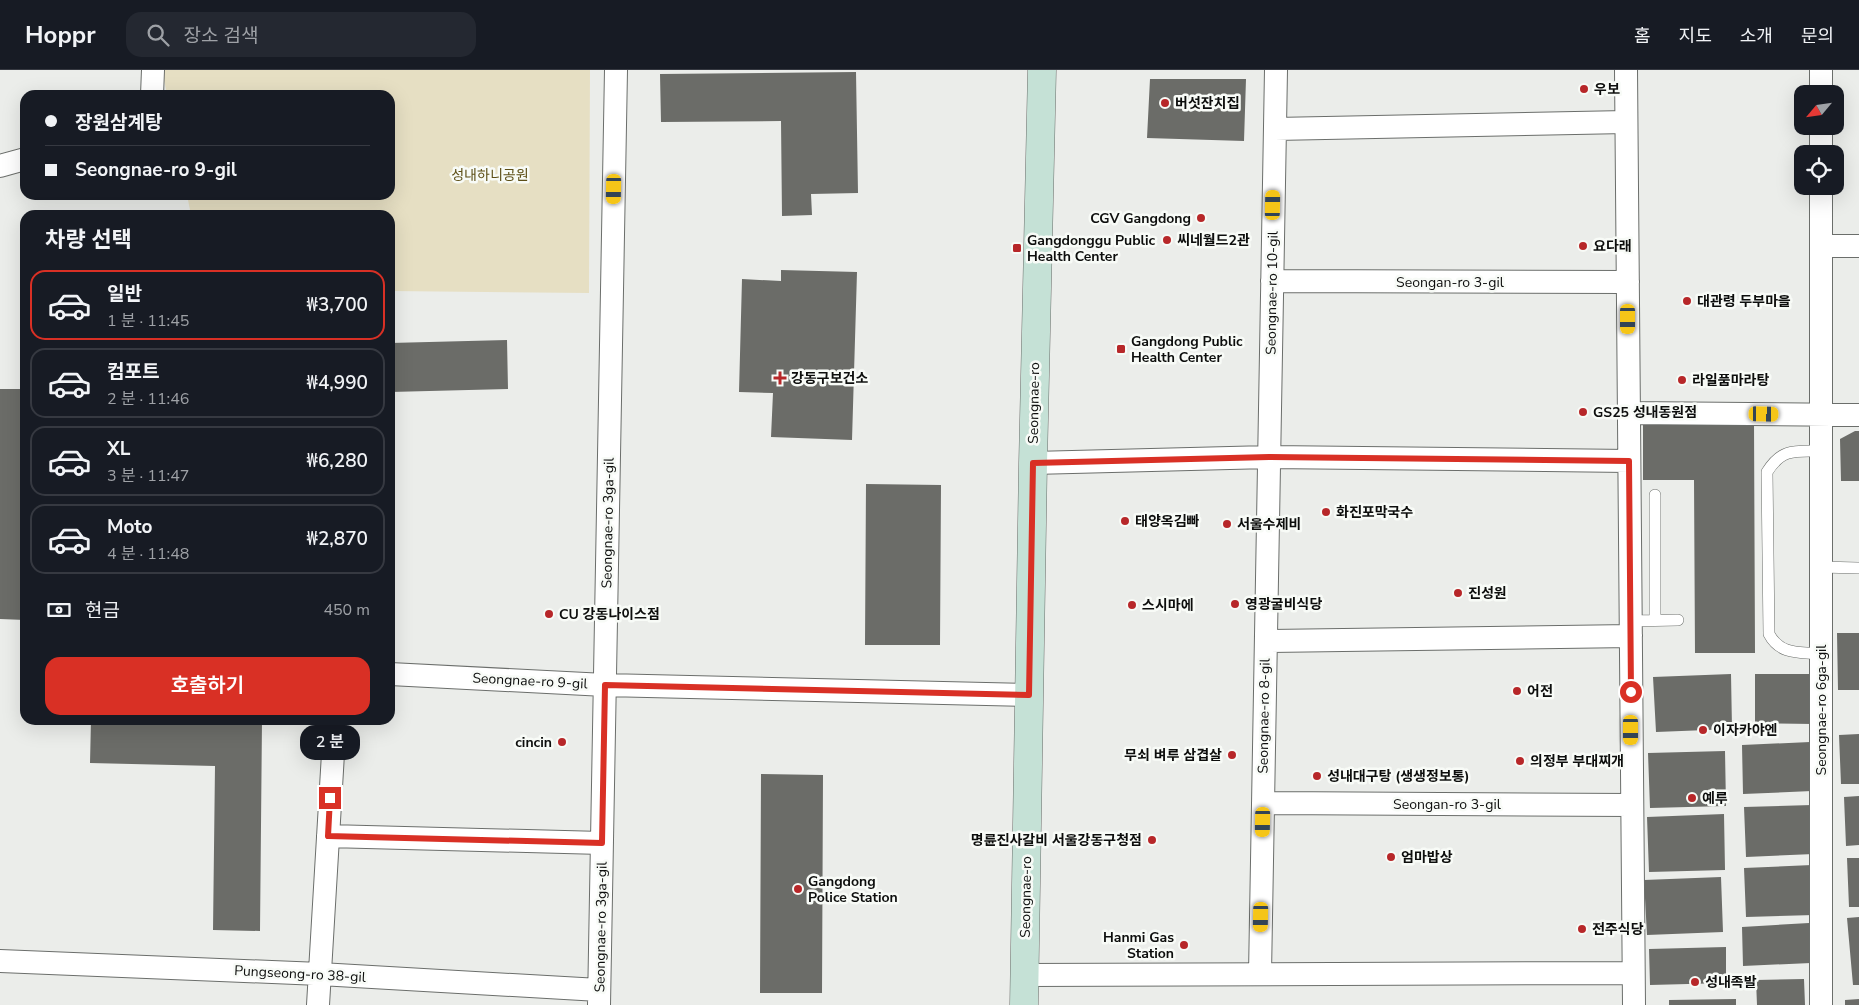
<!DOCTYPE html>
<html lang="ko">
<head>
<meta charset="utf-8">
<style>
  :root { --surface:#171b24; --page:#242831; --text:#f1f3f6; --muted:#9ea1a6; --line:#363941; --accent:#d93025 }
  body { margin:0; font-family:"Nunito Sans","Noto Sans KR",sans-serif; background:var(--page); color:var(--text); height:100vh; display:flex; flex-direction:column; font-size:19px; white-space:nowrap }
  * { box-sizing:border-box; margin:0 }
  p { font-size:16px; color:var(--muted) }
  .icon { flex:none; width:28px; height:28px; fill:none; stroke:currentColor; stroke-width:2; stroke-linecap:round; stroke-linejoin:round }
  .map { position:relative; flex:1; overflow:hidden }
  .drawer { position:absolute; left:20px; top:140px; width:375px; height:515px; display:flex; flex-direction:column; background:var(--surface); border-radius:15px; box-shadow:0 5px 20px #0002 }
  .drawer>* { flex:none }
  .guide { position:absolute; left:20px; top:20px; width:375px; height:110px; border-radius:15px; box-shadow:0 5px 20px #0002; display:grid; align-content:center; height:110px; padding:0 25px; background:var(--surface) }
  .needle { width:32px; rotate:241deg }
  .controls { position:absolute; left:1794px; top:15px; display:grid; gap:10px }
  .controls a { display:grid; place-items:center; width:50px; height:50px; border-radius:10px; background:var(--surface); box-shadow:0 5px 20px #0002; font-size:25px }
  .end { position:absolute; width:22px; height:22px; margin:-11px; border:6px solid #d93025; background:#fff; box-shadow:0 0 0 2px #fff }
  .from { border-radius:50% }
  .bubble { position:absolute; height:35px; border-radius:15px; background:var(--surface); box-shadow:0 5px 20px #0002; font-size:16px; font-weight:600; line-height:35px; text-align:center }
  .car { position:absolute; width:15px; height:30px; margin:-15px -8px; border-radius:6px; box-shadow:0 0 4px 1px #0007; background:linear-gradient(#f5c518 24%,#345 0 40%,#f5c518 0 76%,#345 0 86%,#f5c518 0) }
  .guide b { display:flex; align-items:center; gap:18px; height:48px; font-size:19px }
  .guide b+b { border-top:1px solid var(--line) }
  .guide i { width:12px; height:12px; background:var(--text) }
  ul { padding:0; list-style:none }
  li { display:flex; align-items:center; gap:15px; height:70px; margin:0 10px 8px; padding:0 15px; border:2px solid var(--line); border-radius:15px }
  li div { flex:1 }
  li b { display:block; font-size:19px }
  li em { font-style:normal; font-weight:600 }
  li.on { border-color:var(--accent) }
  li>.icon { width:45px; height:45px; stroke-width:1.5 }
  h2 { padding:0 25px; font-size:22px; line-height:60px }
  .pay { display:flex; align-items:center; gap:12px; height:55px; padding:0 25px; font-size:19px }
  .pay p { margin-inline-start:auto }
  .primary-button { display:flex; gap:10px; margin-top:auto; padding:10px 25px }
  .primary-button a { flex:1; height:58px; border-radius:15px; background:var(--accent); color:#fff; font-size:20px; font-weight:600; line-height:58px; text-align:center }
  header { display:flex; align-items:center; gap:30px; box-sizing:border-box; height:70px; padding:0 25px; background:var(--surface); border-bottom:1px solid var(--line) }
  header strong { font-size:24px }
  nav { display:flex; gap:28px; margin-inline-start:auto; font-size:18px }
  .search { width:350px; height:45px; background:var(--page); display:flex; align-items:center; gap:12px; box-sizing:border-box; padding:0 18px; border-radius:15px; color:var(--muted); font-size:19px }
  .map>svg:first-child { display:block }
  .park { fill:#e6dfc3 }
  .building { fill:#6b6c68 }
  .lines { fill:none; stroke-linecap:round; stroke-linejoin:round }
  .lane-casing { stroke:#6b6e6b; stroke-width:12 }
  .street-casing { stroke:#6b6e6b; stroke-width:24 }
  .secondary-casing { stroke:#6b6e6b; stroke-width:29 }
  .lane { stroke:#fff; stroke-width:11 }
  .street { stroke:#fff; stroke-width:22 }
  .secondary { stroke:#c5e1d6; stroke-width:28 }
  .route { stroke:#d93025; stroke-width:6 }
  .poi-dot { fill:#b72729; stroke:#f8fbf7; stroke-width:2 }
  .labels { text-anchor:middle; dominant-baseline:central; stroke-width:5; stroke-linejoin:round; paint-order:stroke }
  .poi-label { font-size:14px; font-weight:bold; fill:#0d0e0d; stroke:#f8fbf7; text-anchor:start }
  .park-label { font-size:14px; fill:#5d4f17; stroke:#f8fbf7 }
  .street-label { font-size:14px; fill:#0d0e0d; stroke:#f8fbf7 }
</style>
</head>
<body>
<header>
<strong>Hoppr</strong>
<div class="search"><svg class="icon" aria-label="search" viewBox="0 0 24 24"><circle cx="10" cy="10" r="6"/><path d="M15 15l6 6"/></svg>장소 검색</div>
<nav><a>홈</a><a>지도</a><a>소개</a><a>문의</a></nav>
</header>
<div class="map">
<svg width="1859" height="935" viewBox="0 0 1859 935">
  <rect width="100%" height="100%" fill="#ebedea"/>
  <path class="park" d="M162,0H590L589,223L390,221V145H191L187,125H390V25H167Z"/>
  <path class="building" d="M856,2L858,123L811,124L812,145L782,146L781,51L661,52L660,4Z
    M1150,9H1246L1244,71L1147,68Z
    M781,200L857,202L852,370L771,367L773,323L739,322L742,209L781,211Z
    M507,270L508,319L390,322V273Z
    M0,319H25V550L0,549Z
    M1754,352L1755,583H1695L1694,410H1643V353Z
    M1855,361H1859V411H1841L1840,369Z
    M866,414L941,415L940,575H865Z
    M1837,563H1859V620H1838Z
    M1731,604L1732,659L1656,662L1653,607Z
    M1755,604H1811L1813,654L1755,653Z
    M91,650H262L260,861L213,860L215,696L90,693Z
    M1859,664V714H1841L1839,665Z
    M1810,672L1812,721L1743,724L1742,675Z
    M1725,681L1726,736L1650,738L1648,683Z
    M761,704L823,705L822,923H760Z
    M1859,726V775L1846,776L1844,727Z
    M1812,735L1814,784L1746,787L1744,737Z
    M1724,744L1725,800L1649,802L1647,747Z
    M1847,788H1859V837H1849Z
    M1812,795L1814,845L1746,847L1744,798Z
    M1721,807L1723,862L1647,865L1644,810Z
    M1859,847V915H1853L1847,848Z
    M1809,853L1811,893L1743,896L1742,857Z
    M1726,877V913L1650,915L1649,879Z
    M1804,909L1805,935H1757L1756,910Z
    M1736,929V935H1669V930Z
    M1859,929V935H1845V930Z"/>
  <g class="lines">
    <defs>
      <path id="lane" d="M1821,381C1795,381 1782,378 1767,402L1769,564C1780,585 1799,582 1821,584
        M1655,425V550
        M1821,497L1858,498
        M1631,551L1678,550"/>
      <path id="street" d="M1626,0L1634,935
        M1821,0V24
        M152,25L153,0
        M1821,56V84
        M1275,59L1626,52
        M0,96L25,89
        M1821,176H1859
        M1272,211L1628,212
        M1629,343L1859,345
        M1033,393L1269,387L1629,391
        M1266,571L1631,566
        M390,604L605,615L1029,625
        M1263,733L1632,735
        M328,766L602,773
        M0,891L320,904L599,920
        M1260,904L1276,0
        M1025,905L1633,903
        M318,935L335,650
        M599,935L616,0
        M1821,935V116"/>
      <path id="secondary" d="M1024,935L1033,393L1042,0"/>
    </defs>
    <use href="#lane" class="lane-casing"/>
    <use href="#street" class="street-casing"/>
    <use href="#secondary" class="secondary-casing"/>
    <use href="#lane" class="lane"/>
    <use href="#street" class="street"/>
    <use href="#secondary" class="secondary"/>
  </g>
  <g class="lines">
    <path class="route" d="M330,728L328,766L602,773L605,615L1029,625L1033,393L1269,387L1629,391L1631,622"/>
  </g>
  <g class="poi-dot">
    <circle cx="1584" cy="19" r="5"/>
    <circle cx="1165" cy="33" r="5"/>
    <circle cx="1201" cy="148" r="5"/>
    <circle cx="1167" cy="170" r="5"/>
    <circle cx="1583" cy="176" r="5"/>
    <rect x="1012" y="173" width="10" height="10" rx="2.5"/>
    <circle cx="1687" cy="231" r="5"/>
    <rect x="1116" y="274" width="10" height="10" rx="2.5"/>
    <path d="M777.5 300.5h5v5h5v5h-5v5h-5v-5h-5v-5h5z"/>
    <circle cx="1682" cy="310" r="5"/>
    <circle cx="1583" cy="342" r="5"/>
    <circle cx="1326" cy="442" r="5"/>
    <circle cx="1125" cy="451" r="5"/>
    <circle cx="1227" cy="454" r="5"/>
    <circle cx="1458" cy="523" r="5"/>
    <circle cx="1235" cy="534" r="5"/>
    <circle cx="1132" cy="535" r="5"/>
    <circle cx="549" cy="544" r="5"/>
    <circle cx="1517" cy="621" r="5"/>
    <circle cx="1703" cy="660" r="5"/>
    <circle cx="562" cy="672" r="5"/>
    <circle cx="1232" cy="685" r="5"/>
    <circle cx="1520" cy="691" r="5"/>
    <circle cx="1317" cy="706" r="5"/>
    <circle cx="1692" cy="728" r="5"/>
    <circle cx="1152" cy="770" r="5"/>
    <circle cx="1391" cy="787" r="5"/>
    <circle cx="798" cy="819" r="5"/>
    <circle cx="1582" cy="859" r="5"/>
    <circle cx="1184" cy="875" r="5"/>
    <circle cx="1695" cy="912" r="5"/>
  </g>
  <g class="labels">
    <g class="poi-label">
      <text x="1594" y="19">우보</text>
      <text x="1175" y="33">버섯잔치집</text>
      <text x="1191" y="148" text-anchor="end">CGV Gangdong</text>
      <text x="1027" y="170">Gangdonggu Public<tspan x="1027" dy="16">Health Center</tspan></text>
      <text x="1177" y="170">씨네월드2관</text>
      <text x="1593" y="176">요다래</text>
      <text x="1697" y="231">대관령 두부마을</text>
      <text x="1131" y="271">Gangdong Public<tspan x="1131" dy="16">Health Center</tspan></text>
      <text x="791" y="308">강동구보건소</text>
      <text x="1692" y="310">라일품마라탕</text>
      <text x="1593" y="342">GS25 성내동원점</text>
      <text x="1336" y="442">화진포막국수</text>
      <text x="1135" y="451">태양옥김빠</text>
      <text x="1237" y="454">서울수제비</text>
      <text x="1468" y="523">진성원</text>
      <text x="1245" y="534">영광굴비식당</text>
      <text x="1142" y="535">스시마에</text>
      <text x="559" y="544">CU 강동나이스점</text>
      <text x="1527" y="621">어전</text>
      <text x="1713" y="660">이자카야엔</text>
      <text x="552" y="672" text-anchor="end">cincin</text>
      <text x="1222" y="685" text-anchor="end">무쇠 벼루 삼겹살</text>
      <text x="1530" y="691">의정부 부대찌개</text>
      <text x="1327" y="706">성내대구탕 (생생정보통)</text>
      <text x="1702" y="728">예루</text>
      <text x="1142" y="770" text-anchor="end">명륜진사갈비 서울강동구청점</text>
      <text x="1401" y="787">엄마밥상</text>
      <text x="808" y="811">Gangdong<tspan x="808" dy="16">Police Station</tspan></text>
      <text x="1592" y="859">전주식당</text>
      <text x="1174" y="867" text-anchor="end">Hanmi Gas<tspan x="1174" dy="16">Station</tspan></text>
      <text x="1705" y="912">성내족발</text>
    </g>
    <g class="park-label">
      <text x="490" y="105">성내하니공원</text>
    </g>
    <g class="street-label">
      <text x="1450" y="212">Seongan-ro 3-gil</text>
      <text transform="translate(1272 223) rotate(-89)">Seongnae-ro 10-gil</text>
      <text transform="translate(1034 333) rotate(-89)">Seongnae-ro</text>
      <text transform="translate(608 453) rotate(-89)">Seongnae-ro 3ga-gil</text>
      <text transform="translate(530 611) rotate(3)">Seongnae-ro 9-gil</text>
      <text transform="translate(1821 640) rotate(-90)">Seongnae-ro 6ga-gil</text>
      <text transform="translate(1264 646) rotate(-89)">Seongnae-ro 8-gil</text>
      <text x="1447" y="734">Seongan-ro 3-gil</text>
      <text transform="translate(1026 827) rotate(-89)">Seongnae-ro</text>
      <text transform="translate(601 857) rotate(-89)">Seongnae-ro 3ga-gil</text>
      <text transform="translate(300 904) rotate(3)">Pungseong-ro 38-gil</text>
    </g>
  </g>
</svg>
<div class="controls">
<a><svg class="needle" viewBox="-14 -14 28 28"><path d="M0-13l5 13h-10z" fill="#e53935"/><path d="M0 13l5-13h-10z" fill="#9ea1a6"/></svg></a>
<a><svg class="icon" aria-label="locate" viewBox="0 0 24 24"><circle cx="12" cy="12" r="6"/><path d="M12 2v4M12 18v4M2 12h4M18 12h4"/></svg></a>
</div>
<i class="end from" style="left:1631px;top:622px"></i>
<i class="end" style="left:330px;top:728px"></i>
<div class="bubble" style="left:300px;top:655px;width:60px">2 분</div>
<i class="car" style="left:614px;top:119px;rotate:181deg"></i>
<i class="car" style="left:1273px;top:135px;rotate:1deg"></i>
<i class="car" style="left:1628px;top:249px;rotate:180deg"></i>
<i class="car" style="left:1764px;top:344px;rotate:91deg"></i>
<i class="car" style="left:1631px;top:660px;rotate:180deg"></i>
<i class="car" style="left:1263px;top:752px;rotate:181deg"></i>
<i class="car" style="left:1261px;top:847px;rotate:181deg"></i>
<div class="guide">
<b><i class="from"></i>장원삼계탕</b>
<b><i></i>Seongnae-ro 9-gil</b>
</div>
<section class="drawer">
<h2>차량 선택</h2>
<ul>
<li class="on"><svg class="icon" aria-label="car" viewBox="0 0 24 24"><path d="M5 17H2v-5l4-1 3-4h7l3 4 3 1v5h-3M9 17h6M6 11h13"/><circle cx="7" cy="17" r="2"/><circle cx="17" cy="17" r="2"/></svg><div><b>일반</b><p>1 분 · 11:45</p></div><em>₩3,700</em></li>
<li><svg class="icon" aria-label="car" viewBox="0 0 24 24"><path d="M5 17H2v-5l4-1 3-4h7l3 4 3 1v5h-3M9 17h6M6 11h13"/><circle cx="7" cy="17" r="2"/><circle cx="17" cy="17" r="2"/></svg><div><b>컴포트</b><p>2 분 · 11:46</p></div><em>₩4,990</em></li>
<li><svg class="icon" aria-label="car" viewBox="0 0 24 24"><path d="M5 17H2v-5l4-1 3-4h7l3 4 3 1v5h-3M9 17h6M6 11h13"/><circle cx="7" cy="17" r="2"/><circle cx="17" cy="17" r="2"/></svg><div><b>XL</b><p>3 분 · 11:47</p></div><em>₩6,280</em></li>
<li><svg class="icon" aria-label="car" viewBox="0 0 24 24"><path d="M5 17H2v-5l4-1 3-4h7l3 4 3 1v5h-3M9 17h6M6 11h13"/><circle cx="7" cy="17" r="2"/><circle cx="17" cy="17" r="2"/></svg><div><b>Moto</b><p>4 분 · 11:48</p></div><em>₩2,870</em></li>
</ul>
<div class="pay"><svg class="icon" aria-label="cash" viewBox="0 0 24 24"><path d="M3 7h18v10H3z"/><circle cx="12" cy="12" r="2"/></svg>현금<p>450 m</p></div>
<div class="primary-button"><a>호출하기</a></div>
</section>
</div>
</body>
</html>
